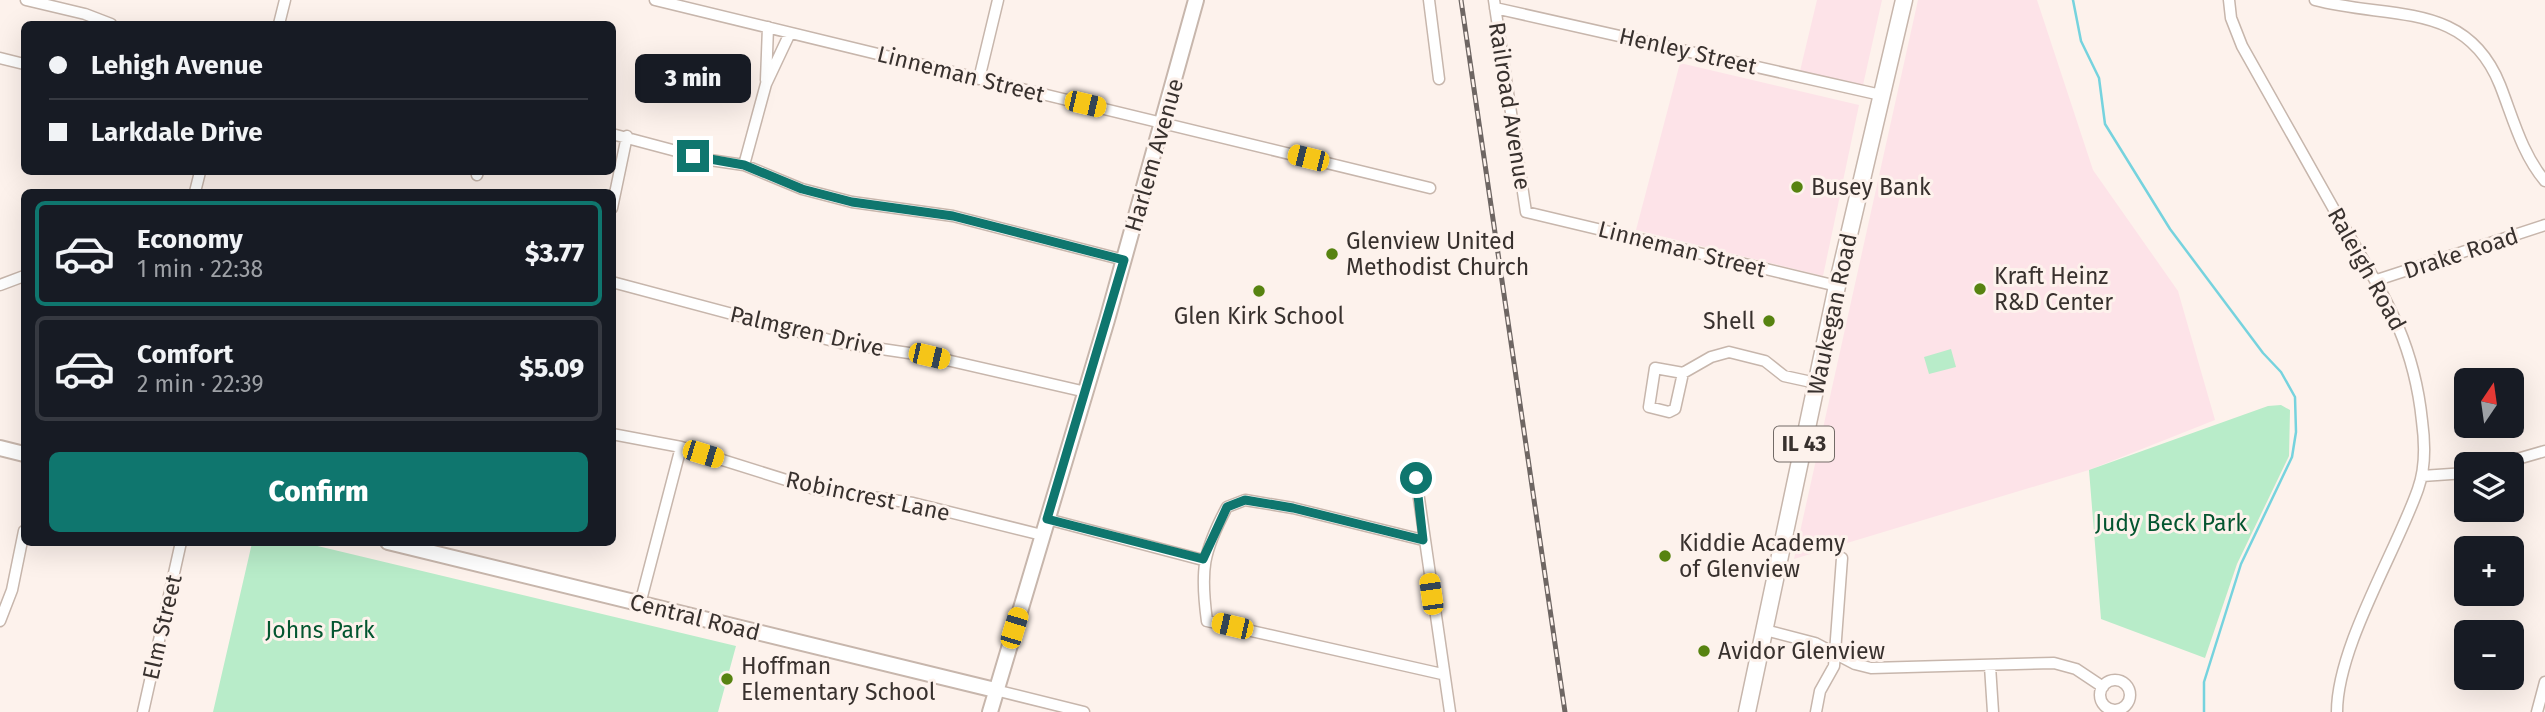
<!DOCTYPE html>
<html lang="en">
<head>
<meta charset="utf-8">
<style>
  :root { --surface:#171b24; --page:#20242c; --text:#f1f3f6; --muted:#9ea1a6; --line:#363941; --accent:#0f766e }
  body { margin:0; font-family:"Fira Sans",sans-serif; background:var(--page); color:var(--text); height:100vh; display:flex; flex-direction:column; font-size:26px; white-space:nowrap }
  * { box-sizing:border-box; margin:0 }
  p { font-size:23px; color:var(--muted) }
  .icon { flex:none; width:38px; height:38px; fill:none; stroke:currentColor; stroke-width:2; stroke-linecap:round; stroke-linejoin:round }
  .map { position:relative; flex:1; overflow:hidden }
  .details { position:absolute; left:21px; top:189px; width:595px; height:357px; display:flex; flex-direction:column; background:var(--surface); border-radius:10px; box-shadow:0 7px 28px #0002 }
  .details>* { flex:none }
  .hud { position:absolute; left:21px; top:21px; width:595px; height:154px; border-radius:10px; box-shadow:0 7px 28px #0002; display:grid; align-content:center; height:154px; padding:0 28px; background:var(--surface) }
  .needle { width:46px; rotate:13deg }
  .tools { position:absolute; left:2454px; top:368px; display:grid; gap:14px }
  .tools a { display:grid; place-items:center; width:70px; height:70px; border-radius:10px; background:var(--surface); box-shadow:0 7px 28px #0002; font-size:35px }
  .end { position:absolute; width:32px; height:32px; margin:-16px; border:9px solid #0f766e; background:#fff; box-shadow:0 0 0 4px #fff }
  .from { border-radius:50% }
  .bubble { position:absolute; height:49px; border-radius:10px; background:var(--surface); box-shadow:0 7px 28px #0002; font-size:23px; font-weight:800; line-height:49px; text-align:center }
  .car { position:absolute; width:21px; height:42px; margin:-21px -10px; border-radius:9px; box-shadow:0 0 5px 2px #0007; background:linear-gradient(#f5c518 24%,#345 0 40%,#f5c518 0 76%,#345 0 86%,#f5c518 0) }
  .hud b { display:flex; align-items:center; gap:24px; height:66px; font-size:26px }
  .hud b+b { border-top:2px solid var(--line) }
  .hud i { width:18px; height:18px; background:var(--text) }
  ul { padding:12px 0 0; list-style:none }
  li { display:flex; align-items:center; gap:21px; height:105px; margin:0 14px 10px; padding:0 14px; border:4px solid var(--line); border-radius:10px }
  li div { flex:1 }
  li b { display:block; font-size:26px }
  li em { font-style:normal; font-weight:800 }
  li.selected { border-color:var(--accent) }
  li>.icon { width:63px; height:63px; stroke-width:1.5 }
  .button { display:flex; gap:14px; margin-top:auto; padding:14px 28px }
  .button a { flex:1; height:80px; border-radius:10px; background:var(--accent); color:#fff; font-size:28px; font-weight:800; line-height:80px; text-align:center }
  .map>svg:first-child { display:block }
  .commercial { fill:#fde3e8 }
  .green { fill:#b8ecc9 }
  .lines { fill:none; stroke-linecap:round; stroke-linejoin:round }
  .stream { stroke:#76d3de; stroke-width:2.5 }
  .minor-casing { stroke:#c7b6ac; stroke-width:13 }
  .secondary-casing { stroke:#c7b6ac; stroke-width:18 }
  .primary-casing { stroke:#c7b6ac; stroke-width:19 }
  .minor { stroke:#fff; stroke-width:10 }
  .secondary { stroke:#fff; stroke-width:14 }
  .primary { stroke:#fff; stroke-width:16 }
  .rail-casing { stroke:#6e6663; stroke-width:5 }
  .rail { stroke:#fdf2ec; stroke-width:2.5; stroke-dasharray:8; stroke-linecap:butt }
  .route { stroke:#0f766e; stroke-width:9 }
  .poi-dot { fill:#578310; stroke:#fdf2ec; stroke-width:2.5 }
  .labels { text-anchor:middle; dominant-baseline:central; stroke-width:6; stroke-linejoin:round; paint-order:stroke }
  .shield { fill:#fdf2ec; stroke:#736b67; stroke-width:2 }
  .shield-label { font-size:21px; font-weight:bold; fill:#38312e }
  .street-label { font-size:23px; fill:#38312e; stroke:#fdf2ec }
  .poi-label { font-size:23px; fill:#38312e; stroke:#fdf2ec; text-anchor:start }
  .park-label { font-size:23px; fill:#045630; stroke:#fdf2ec }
</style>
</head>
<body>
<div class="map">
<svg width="2545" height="712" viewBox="0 0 2545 712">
  <rect width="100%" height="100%" fill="#fdf2ec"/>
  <path class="commercial" d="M1817,0H1882L1863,85L1800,71Z
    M1918,0H2037L2093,170L2178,291L2215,420L2089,470L1794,559Z
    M1680,63L1859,105L1823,276L1636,230Z"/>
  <path class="green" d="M1951,349L1956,367L1929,374L1924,357Z
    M2281,405L2290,410L2289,456L2237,564L2205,658L2101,619L2089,470L2268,406Z
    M252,543H305L736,646L718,712H213Z"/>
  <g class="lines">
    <path class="stream" d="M2073,0L2081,41L2099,78L2105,124L2170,229L2263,353L2281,372L2295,397L2296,432L2292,457L2241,564L2204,682V712"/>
    <defs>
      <path id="minor" d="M26,0L85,14L111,24
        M655,0L1430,188
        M1429,0L1439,79
        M1494,0L1526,212L1837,286
        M2229,0L2231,18L2242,46C2273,102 2305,157 2336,213C2378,287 2413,333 2422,421C2425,443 2426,467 2418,489C2396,552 2337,647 2337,712
        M2315,0C2390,20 2466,0 2500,85C2513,118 2522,154 2545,181
        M1495,8L1881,95
        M279,24L285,0
        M0,58L24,64
        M979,79L998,0
        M766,80L768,27
        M612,134L710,160L744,165L802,189L852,202L953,216L1124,260
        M744,165L766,84L790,33
        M477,175L478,172
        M195,192L200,172
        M612,208L627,136
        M2377,280L2545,225
        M612,282L841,343L929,356L1086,392
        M0,285L24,276
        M1683,373L1675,409L1669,412L1649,407L1655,368L1683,373L1711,357L1729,352L1765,361L1784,376L1816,383
        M612,434L681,447L815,489L913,503L1042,535
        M2500,464L2545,451
        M2422,476L2466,473
        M1416,478L1450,712
        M1047,519L1203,560
        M1423,540L1293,508L1245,500L1227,507C1203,552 1200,570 1207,621L1442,674
        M640,604L681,447
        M0,621L12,590L24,531
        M1765,630L1815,643L1855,664L1871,668L2054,663L2076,669L2103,687
        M1990,666L1993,712
        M2100 695a15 15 0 1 1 30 0a15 15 0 1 1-30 0Z
        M995,690L1084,712
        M143,712L181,542
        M1816,712L1820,691L1834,666L1842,558
        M2537,712L2545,682"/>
      <path id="secondary" d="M0,448L24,454
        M388,542L995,690
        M990,712L1107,320L1196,0"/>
      <path id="primary" d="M1747,712L1837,286L1904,0"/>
    </defs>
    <use href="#minor" class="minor-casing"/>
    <use href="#secondary" class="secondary-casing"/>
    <use href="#primary" class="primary-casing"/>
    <use href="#minor" class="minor"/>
    <use href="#secondary" class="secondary"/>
    <use href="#primary" class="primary"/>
    <defs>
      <path id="rail" d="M1461,0L1565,712"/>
    </defs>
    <use href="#rail" class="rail-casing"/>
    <use href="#rail" class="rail"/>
  </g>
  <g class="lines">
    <path class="route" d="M693,156L744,165L802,189L852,202L953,216L1124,260L1047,519L1203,559L1227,507L1245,500L1293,508L1423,540L1416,478"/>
  </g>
  <g class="poi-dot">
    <circle cx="1797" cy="187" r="7"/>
    <circle cx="1332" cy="254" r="7"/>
    <circle cx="1980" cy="289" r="7"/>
    <circle cx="1259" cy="291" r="7"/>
    <circle cx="1769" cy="321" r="7"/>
    <circle cx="1665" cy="556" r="7"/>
    <circle cx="1704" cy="651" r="7"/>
    <circle cx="727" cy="679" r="7"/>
  </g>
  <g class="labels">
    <rect class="shield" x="1774" y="426.5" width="60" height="35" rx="5"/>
    <g class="shield-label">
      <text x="1804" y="444">IL 43</text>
    </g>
    <g class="street-label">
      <text transform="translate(1688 51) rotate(13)">Henley Street</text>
      <text transform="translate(961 74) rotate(14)">Linneman Street</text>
      <text transform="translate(1510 106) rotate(81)">Railroad Avenue</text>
      <text transform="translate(1154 155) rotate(-74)">Harlem Avenue</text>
      <text transform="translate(1682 249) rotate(14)">Linneman Street</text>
      <text transform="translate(2461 253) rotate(-18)">Drake Road</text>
      <text transform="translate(2367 269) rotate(61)">Raleigh Road</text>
      <text transform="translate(1832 314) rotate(-78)">Waukegan Road</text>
      <text transform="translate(807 331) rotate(13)">Palmgren Drive</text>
      <text transform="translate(868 496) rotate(12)">Robincrest Lane</text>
      <text transform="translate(695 617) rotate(14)">Central Road</text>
      <text transform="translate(162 627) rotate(-77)">Elm Street</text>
    </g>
    <g class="poi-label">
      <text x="1811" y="187">Busey Bank</text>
      <text x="1346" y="241">Glenview United<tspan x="1346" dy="26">Methodist Church</tspan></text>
      <text x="1994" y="276">Kraft Heinz<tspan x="1994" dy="26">R&amp;D Center</tspan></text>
      <text x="1259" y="316" text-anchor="middle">Glen Kirk School</text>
      <text x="1755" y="321" text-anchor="end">Shell</text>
      <text x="1679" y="543">Kiddie Academy<tspan x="1679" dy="26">of Glenview</tspan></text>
      <text x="1718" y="651">Avidor Glenview</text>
      <text x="741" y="666">Hoffman<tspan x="741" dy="26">Elementary School</tspan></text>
    </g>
    <g class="park-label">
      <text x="2171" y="523">Judy Beck Park</text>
      <text x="320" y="630">Johns Park</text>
    </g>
  </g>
</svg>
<div class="tools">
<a><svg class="needle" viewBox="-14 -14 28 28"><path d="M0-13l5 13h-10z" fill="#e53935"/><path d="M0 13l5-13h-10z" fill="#9ea1a6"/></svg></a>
<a><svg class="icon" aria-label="layers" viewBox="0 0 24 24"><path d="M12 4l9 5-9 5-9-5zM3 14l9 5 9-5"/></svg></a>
<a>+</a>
<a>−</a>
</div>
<i class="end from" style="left:1416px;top:478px"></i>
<i class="end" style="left:693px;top:156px"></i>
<div class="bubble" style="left:635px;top:54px;width:116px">3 min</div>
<i class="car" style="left:1085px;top:104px;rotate:103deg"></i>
<i class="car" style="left:1308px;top:158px;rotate:284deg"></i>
<i class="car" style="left:929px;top:356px;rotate:103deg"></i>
<i class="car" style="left:703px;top:454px;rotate:107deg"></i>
<i class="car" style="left:1431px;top:594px;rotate:352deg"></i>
<i class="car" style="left:1232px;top:626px;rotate:283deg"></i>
<i class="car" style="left:1014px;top:628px;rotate:17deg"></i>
<div class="hud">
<b><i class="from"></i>Lehigh Avenue</b>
<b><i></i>Larkdale Drive</b>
</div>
<section class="details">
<ul>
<li class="selected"><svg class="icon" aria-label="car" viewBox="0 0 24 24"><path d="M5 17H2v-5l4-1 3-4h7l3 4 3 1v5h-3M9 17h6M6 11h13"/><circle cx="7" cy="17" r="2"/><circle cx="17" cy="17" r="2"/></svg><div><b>Economy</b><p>1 min · 22:38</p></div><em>$3.77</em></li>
<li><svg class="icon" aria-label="car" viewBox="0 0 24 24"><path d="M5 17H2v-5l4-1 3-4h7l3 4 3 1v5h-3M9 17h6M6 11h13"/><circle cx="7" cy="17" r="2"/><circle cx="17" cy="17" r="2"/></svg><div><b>Comfort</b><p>2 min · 22:39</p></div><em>$5.09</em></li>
</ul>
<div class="button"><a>Confirm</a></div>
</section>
</div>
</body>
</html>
